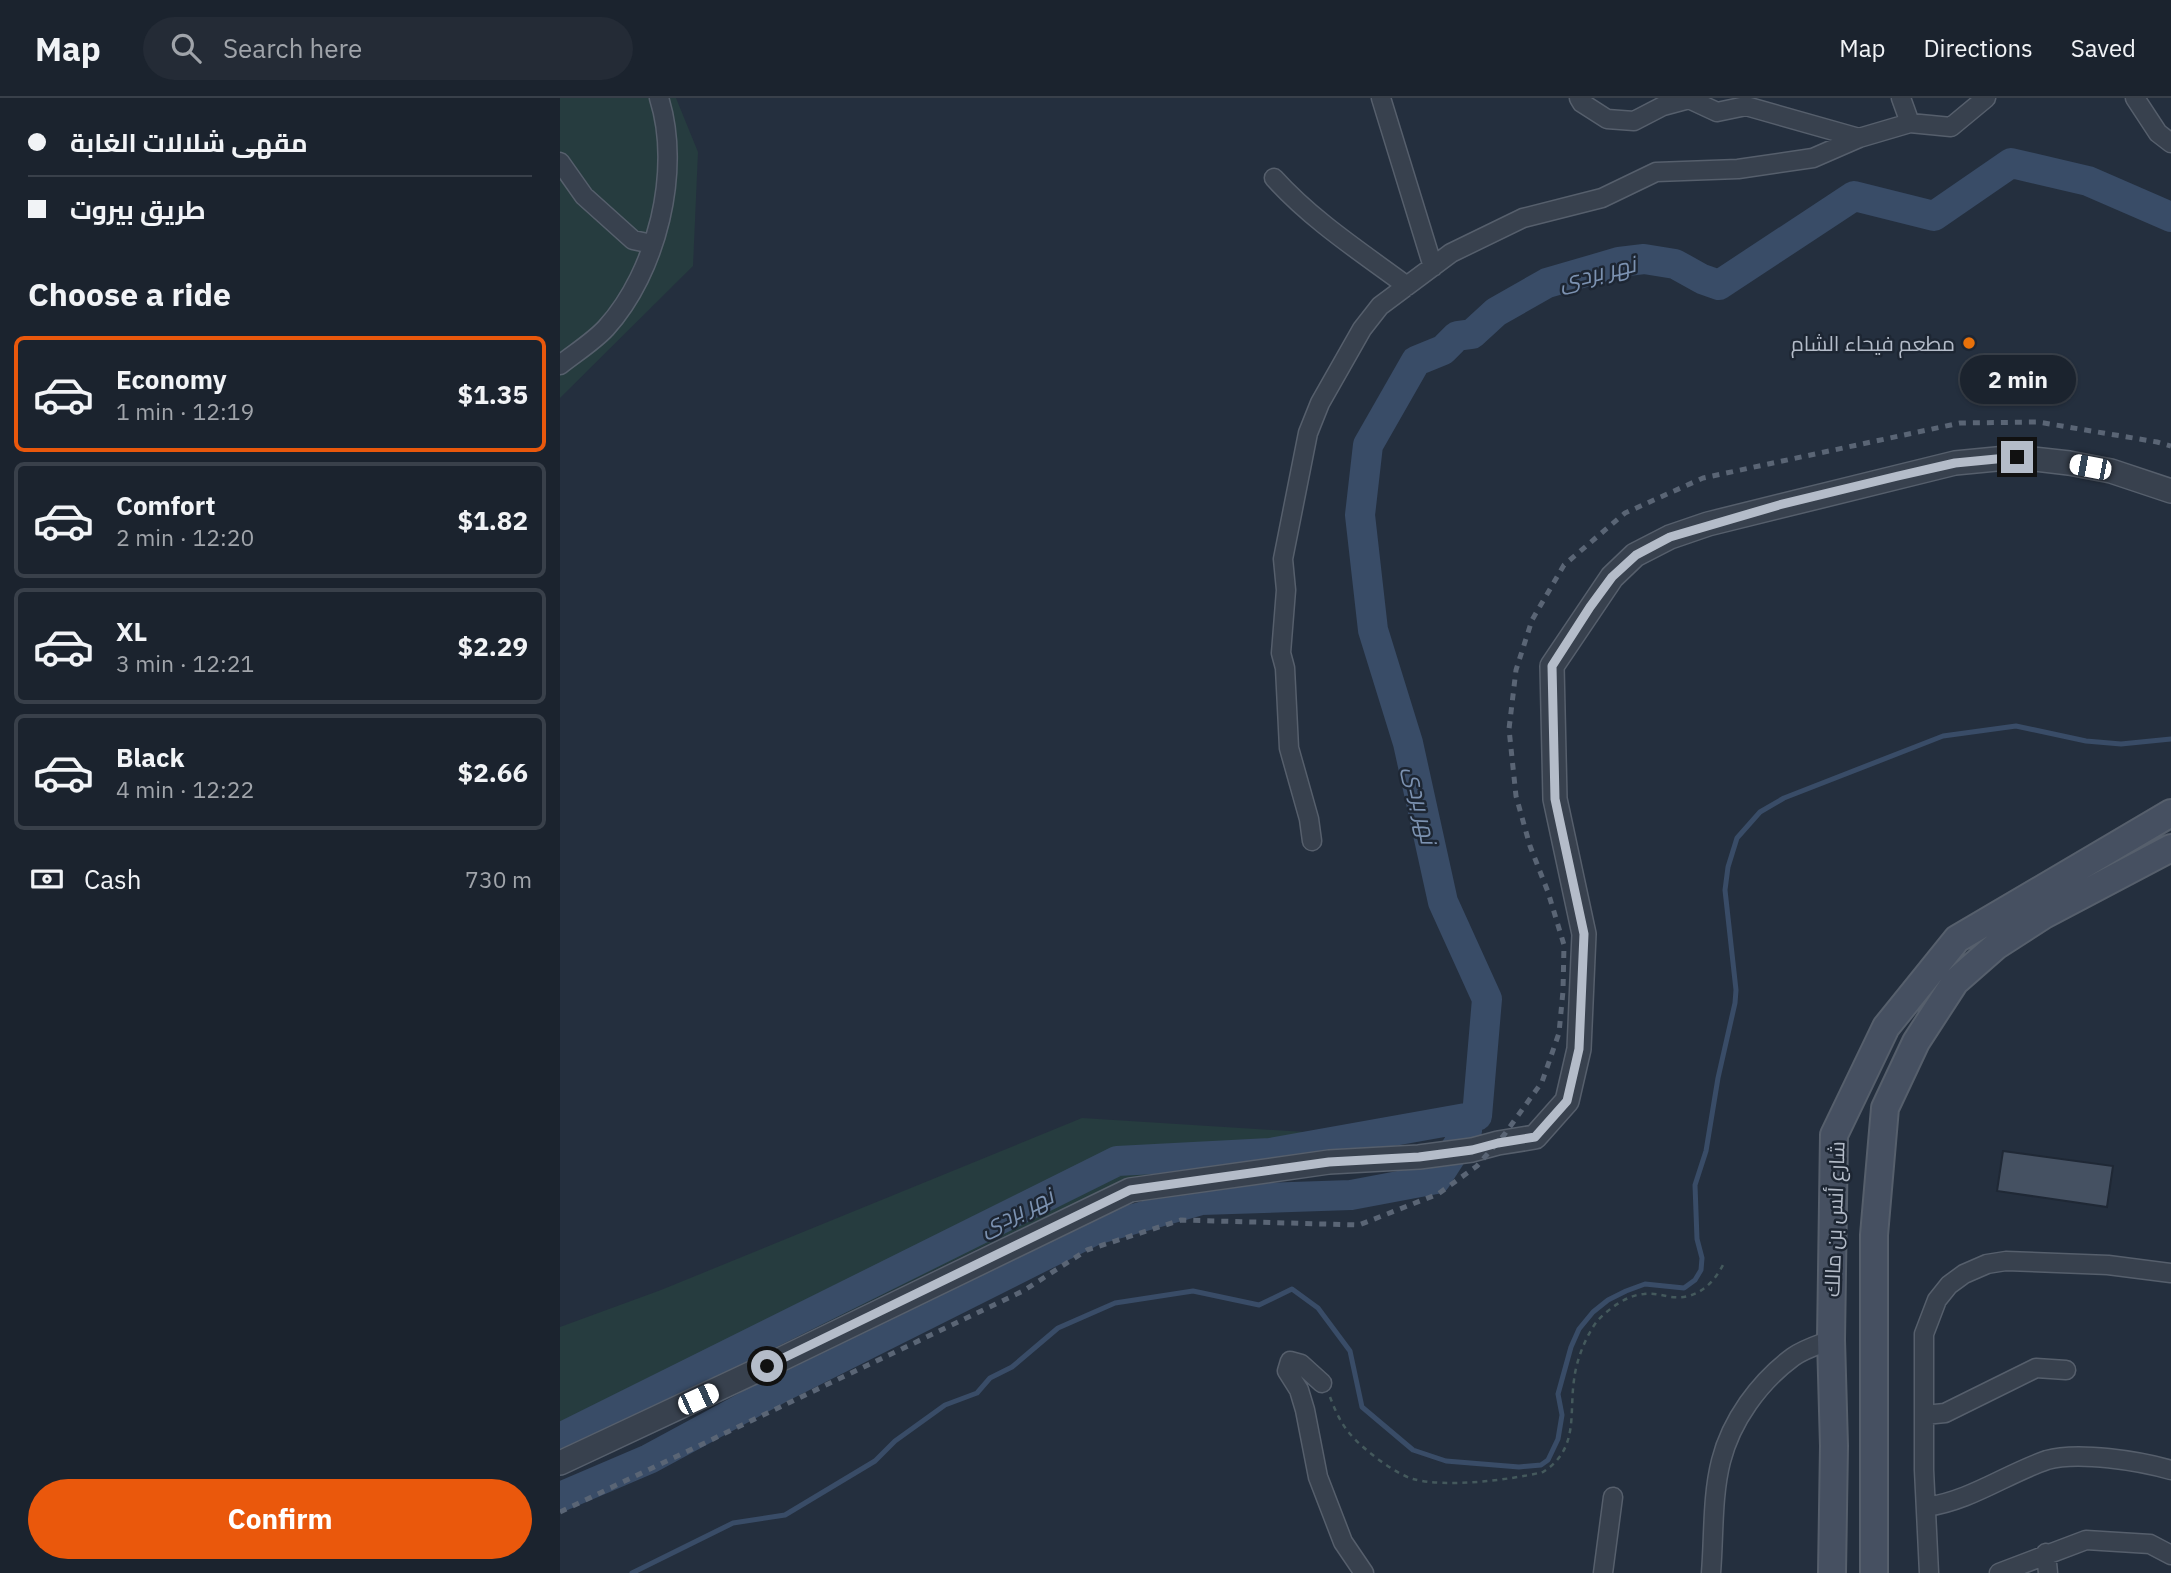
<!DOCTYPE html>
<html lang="en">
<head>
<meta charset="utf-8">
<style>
  :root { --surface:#1b232e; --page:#242b36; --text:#f1f3f6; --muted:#a0a4aa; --line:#39404a; --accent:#ea580c }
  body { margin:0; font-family:"IBM Plex Sans",Cairo,sans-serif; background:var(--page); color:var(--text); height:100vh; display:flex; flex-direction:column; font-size:26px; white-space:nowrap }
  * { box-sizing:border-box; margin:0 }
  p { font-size:23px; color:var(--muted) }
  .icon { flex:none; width:38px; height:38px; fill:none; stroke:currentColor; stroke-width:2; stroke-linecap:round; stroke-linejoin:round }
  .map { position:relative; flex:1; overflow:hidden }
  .panel { display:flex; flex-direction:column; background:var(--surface); width:560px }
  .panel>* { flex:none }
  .hud { display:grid; align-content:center; height:154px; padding:0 28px; background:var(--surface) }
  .end { position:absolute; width:32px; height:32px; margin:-16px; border:9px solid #b4bcc9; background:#111; box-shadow:0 0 0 4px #111 }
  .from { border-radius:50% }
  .bubble { position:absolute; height:49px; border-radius:24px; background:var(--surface); box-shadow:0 2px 5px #0004,0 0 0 2px var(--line); font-size:23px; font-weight:700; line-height:49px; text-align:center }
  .car { position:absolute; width:21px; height:42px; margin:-21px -10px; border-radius:9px; box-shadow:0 0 5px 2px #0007; background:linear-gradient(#fff 24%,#345 0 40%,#fff 0 76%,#345 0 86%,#fff 0) }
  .hud b { display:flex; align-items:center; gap:24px; height:66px; font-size:26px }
  .hud b+b { border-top:2px solid var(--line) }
  .hud i { width:18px; height:18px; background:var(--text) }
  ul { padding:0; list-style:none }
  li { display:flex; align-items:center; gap:21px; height:116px; margin:0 14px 10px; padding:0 14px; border:4px solid var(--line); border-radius:10px }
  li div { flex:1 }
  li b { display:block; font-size:26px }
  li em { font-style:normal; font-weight:700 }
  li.active { border-color:var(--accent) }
  li>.icon { width:63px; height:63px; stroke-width:1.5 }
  h2 { padding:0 28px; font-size:32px; line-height:84px }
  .pay { display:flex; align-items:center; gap:18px; height:77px; padding:0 28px; font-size:26px }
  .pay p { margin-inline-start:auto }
  .primary-button { display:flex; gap:14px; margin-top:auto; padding:14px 28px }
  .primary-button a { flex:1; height:80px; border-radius:42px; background:var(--accent); color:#fff; font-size:28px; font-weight:700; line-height:80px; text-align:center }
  header { display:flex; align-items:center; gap:42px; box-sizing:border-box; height:98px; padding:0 35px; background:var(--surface); border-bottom:2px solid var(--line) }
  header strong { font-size:33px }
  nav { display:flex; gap:38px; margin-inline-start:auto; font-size:24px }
  .search { width:490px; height:63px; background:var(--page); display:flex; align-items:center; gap:18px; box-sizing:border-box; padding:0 24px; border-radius:38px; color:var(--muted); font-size:26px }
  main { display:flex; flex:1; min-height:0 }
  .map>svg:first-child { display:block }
  .green { fill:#263c3f }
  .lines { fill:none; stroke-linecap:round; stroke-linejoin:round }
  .stream { stroke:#394c67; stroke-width:5 }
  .river { stroke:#394c67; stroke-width:30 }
  .building { fill:#455162; stroke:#1f2835; stroke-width:2 }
  .minor-casing { stroke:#565f6c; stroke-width:21 }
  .tertiary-casing { stroke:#565f6c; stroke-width:26 }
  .secondary-casing { stroke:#565f6c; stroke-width:30 }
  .path { stroke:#44595c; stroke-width:2.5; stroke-dasharray:5 5; stroke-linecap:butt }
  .minor { stroke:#38414e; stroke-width:18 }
  .tertiary { stroke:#38414e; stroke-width:23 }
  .secondary { stroke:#465061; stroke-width:26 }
  .rail { stroke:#5a6575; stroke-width:5; stroke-dasharray:7 7; stroke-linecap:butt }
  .route { stroke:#b4bcc9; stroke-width:9 }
  .food-dot { fill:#e8710a; stroke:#1d2633; stroke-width:2.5 }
  .labels { text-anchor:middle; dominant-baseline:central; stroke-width:5; stroke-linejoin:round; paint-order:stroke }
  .poi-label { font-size:21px; fill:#b4bcc9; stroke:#1d2633; text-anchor:end }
  .street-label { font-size:21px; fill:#b4bcc9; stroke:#1d2633 }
  .water-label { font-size:23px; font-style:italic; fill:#7c92b1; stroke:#1d2633 }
</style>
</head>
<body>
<header>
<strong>Map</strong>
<div class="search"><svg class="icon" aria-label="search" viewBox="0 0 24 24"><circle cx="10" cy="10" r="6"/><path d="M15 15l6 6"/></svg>Search here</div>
<nav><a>Map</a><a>Directions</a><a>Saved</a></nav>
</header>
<main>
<section class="panel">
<div class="hud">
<b><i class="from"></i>مقهى شلالات الغابة</b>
<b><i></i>طريق بيروت</b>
</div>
<h2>Choose a ride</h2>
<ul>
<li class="active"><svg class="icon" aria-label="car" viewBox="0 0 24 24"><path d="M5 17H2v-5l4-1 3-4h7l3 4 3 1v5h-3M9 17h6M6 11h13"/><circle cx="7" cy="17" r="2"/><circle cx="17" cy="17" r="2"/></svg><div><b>Economy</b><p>1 min · 12:19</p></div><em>$1.35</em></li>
<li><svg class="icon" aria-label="car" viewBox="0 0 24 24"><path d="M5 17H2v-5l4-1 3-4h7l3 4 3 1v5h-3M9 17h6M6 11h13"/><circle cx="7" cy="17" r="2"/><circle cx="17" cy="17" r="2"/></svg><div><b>Comfort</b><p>2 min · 12:20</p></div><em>$1.82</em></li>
<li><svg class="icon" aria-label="car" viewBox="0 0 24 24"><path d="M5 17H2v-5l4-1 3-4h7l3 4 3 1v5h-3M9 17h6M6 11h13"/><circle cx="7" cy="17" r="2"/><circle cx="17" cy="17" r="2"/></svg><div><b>XL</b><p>3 min · 12:21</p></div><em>$2.29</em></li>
<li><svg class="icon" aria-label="car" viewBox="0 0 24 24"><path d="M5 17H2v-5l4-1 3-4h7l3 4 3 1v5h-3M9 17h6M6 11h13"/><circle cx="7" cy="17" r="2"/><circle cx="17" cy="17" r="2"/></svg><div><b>Black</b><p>4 min · 12:22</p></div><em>$2.66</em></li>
</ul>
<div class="pay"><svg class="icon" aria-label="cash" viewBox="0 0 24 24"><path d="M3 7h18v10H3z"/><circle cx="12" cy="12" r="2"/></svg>Cash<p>730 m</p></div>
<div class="primary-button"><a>Confirm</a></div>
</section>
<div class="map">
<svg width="1611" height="1475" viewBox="0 0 1611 1475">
  <rect width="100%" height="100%" fill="#242f3e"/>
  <path class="green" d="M0,0H116L138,54L133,168L0,300Z
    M522,1020L808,1038L674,1058L566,1082L434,1143L0,1354V1229L101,1192Z"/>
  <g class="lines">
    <path class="stream" d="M72,1475L173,1425L225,1417L315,1363L335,1343L385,1307L417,1295L430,1280L452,1269L498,1230L555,1205L633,1193L699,1207L732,1191L758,1210L790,1253L802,1309L853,1352L886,1363L959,1369L981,1367L988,1362L998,1341L1002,1317L998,1296L1011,1249L1019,1231L1033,1214L1048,1202L1066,1193L1085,1186L1124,1190L1135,1182L1141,1172L1142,1160L1137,1141L1135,1087L1146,1053L1158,980L1175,905L1176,892L1165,792L1168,769L1177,740L1200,714L1224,700L1383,638L1456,628L1526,643L1561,646L1611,641"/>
    <path class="river" d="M0,1340L557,1063L710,1055L917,1018L927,901L883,804L848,645L813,532L800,417L808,347L856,263L883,252L897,238L912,236L936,214L987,185L1059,164L1084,161L1115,166L1142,181L1159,187L1294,98L1374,118L1451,65L1528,83L1611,119
      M0,1399L89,1361L222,1289L535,1132L641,1102L791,1097L876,1081L907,1033"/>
  </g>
  <path class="building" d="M1443,1053L1553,1068L1547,1109L1437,1093Z"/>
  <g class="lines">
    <defs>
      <path id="minor" d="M821,0L873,169
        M1019,0L1022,5L1047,21L1074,23L1103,8L1129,1L1157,14L1186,8L1299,40L1350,25
        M1341,0L1350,25L1391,29L1426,0
        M1575,0L1598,35L1611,45
        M0,64L24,98L73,142L92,146
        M714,80C753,123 801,154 847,188
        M0,267C15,255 33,244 46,230C97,174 122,72 99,0
        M752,743L749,721L729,650L725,570L721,555L726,492L723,461L748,335L760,305L802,231L820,208L891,155L963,120L1042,100L1096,74L1178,71L1253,60L1299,40
        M762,1285L741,1266L730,1263L727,1273L739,1292L745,1312L758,1379L783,1444L804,1475
        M1365,1317L1385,1315L1476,1270L1506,1272
        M1366,1409C1410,1403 1446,1376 1487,1362C1518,1353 1580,1363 1611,1372
        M1486,1455L1488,1475
        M1043,1475L1053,1399
        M1151,1475C1154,1439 1152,1398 1161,1363C1171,1323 1199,1284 1233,1259C1244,1251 1258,1247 1271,1242
        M1369,1475L1364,1372V1236L1377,1202L1389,1187L1404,1176L1427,1166L1446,1163L1548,1167L1611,1175
        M1439,1475L1526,1442L1590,1446L1611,1457"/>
      <path id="tertiary" d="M0,1365L207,1268L570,1092L769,1064L859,1059L912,1052L938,1045L975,1039L1007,1003L1019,951L1024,836L995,701L992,568L1052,479L1075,457L1110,439L1148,426L1395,365L1457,359L1509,365L1551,373L1611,393"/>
      <path id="secondary" d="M1272,1475L1274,1348L1271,1242L1274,1037L1326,929L1397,841L1611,715
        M1314,1475V1137L1325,1010L1356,944L1395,884L1436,848L1484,817L1611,750"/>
    </defs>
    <use href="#minor" class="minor-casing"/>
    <use href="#tertiary" class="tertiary-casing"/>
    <use href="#secondary" class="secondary-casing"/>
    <path class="path" d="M770,1299C775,1312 781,1326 791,1337C803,1351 835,1376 853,1381C885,1390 950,1382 983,1374C1019,1351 1009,1317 1014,1282C1016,1263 1026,1237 1038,1222C1050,1210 1067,1197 1084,1196C1093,1195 1102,1197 1111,1199C1137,1202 1154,1186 1165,1163"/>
    <use href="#minor" class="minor"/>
    <use href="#tertiary" class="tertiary"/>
    <use href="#secondary" class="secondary"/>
    <path class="rail" d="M0,1414L463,1193L527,1152L621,1122L799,1127L878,1096L917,1068L944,1037L982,984L999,935L1003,893L1004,847L988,794L970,748L956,698L949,631L956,572L972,522L1004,467L1065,415L1143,380L1400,325L1478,324L1597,344L1611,348"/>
  </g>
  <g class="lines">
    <path class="route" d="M207,1268L570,1092L769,1064L859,1059L912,1052L938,1045L975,1039L1007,1003L1019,951L1024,836L995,701L992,568L1030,509L1052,479L1076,457L1110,439L1219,407L1338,378L1395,365L1457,359"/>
  </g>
  <circle class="food-dot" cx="1409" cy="245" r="7"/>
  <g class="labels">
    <g class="poi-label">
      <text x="1395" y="245">مطعم فيحاء الشام</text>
    </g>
    <g class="street-label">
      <text transform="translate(1274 1121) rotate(-88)">شارع أنس بن مالك</text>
    </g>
    <g class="water-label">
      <text transform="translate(1037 174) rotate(-14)">نهر بردى</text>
      <text transform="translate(862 707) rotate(78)">نهر بردى</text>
      <text transform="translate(456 1113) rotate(-26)">نهر بردى</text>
    </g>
  </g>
</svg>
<i class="end from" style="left:207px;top:1268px"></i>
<i class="end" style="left:1457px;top:359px"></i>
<div class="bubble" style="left:1400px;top:257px;width:116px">2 min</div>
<i class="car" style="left:1530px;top:369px;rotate:281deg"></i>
<i class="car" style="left:138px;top:1301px;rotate:65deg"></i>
</div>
</main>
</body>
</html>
